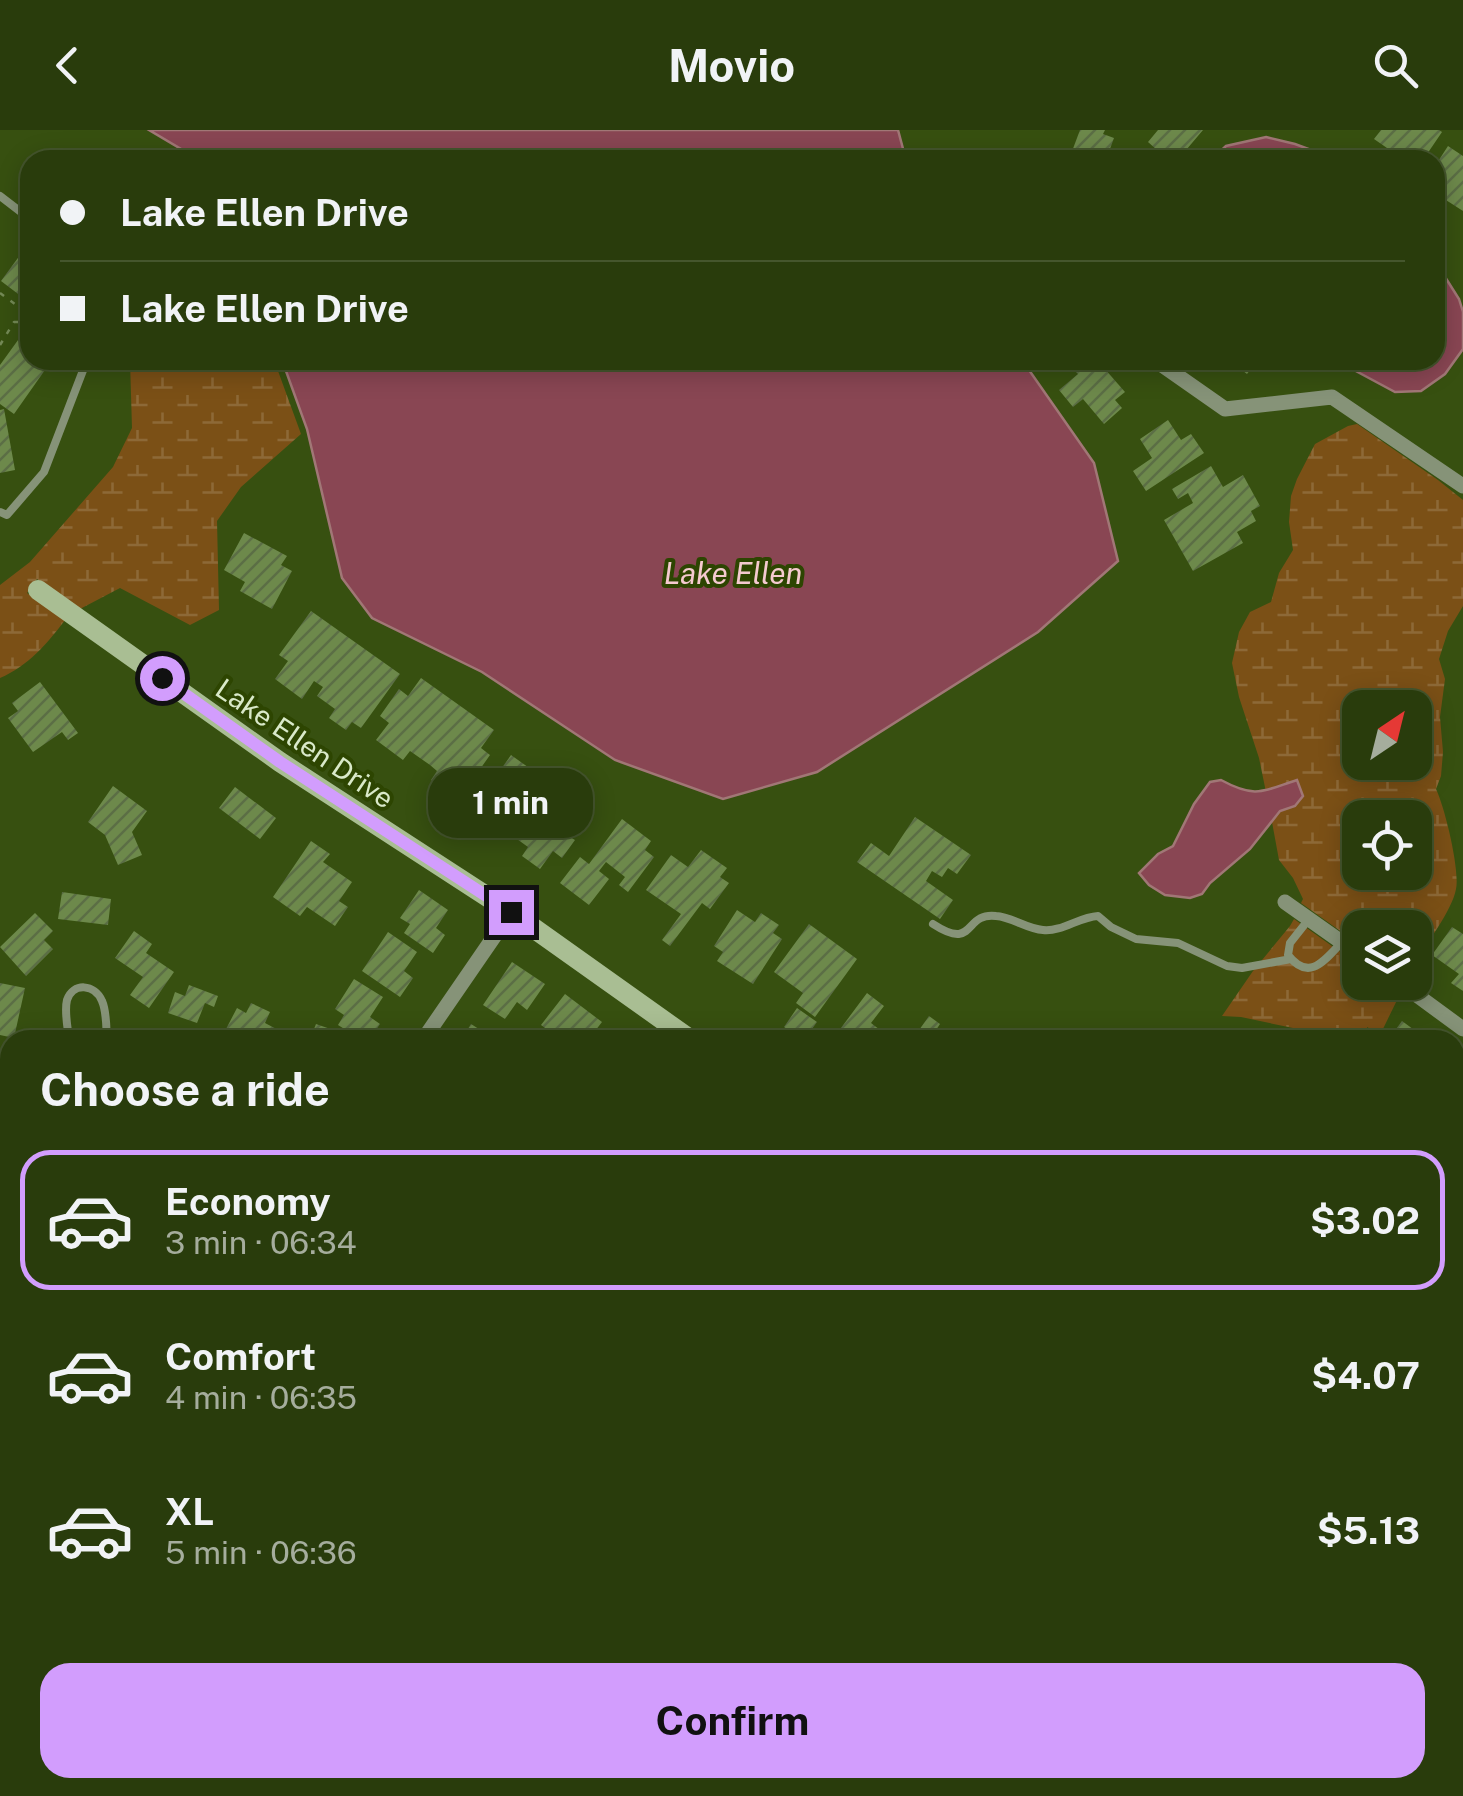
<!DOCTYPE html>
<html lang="en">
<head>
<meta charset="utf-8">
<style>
  :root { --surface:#293c0c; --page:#35471a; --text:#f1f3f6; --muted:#a5ad9d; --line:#45562d; --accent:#d29dfd }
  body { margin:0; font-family:"Public Sans",sans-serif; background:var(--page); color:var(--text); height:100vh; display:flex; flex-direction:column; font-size:38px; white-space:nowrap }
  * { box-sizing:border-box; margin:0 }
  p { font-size:32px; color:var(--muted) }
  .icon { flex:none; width:55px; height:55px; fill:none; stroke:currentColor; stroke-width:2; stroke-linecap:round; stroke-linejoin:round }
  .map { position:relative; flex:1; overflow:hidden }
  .side { position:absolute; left:0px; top:900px; width:1465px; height:768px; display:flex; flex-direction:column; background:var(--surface); border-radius:30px 30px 0 0; box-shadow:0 5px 25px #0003,0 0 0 2px var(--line) }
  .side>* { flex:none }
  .banner { position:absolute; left:20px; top:20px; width:1425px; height:220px; border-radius:30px; box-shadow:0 5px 25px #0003,0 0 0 2px var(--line); display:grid; align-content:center; height:220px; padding:0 40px; background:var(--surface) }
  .needle { width:65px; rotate:35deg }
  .controls { position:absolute; left:1342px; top:560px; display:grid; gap:20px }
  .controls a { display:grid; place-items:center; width:90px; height:90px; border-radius:20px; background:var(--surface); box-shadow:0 5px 25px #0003,0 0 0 2px var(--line); font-size:50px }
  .end { position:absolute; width:45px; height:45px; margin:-22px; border:12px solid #d29dfd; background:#111; box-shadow:0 0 0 5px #111 }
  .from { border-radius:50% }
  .bubble { position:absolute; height:70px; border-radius:30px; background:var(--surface); box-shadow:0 5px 25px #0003,0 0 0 2px var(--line); font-size:32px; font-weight:700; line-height:70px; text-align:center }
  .banner b { display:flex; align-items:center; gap:35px; height:95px; font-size:38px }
  .banner b+b { border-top:2px solid var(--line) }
  .banner i { width:25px; height:25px; background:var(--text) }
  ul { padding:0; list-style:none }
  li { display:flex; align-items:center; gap:30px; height:140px; margin:0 20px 15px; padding:0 20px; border:5px solid transparent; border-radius:30px }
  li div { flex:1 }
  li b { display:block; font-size:38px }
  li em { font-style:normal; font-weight:700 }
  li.active { border-color:var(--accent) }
  li>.icon { width:90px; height:90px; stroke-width:1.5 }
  h2 { padding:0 40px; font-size:45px; line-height:120px }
  .action { display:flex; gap:20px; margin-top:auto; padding:20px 40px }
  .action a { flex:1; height:115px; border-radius:30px; background:var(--accent); color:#111; font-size:40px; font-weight:700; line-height:115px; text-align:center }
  header { display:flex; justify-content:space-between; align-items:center; height:130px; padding:0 40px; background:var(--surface); font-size:45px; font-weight:700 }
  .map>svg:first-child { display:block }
  .wetland { fill:url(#wetland-marsh); fill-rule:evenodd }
  .water { fill:#894653; stroke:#a17776; stroke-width:2.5 }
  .building { fill:url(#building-hatch) }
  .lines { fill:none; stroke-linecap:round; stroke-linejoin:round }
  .path { stroke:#748a56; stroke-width:2.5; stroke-dasharray:5 8; stroke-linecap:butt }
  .lane { stroke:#869378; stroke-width:8 }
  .street { stroke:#869378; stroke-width:15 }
  .secondary { stroke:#a9be93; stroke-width:20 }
  .route { stroke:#d29dfd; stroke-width:12 }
  .labels { text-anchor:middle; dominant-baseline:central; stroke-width:8; stroke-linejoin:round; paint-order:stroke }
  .street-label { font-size:28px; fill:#d9e9c9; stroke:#2d4501 }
  .water-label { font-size:30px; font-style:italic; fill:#f5cad0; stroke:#2d4501 }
</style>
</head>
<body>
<header><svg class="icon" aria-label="back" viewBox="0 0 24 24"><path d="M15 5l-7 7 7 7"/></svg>Movio<svg class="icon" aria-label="search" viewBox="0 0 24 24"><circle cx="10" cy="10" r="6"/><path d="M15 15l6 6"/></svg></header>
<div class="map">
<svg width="1463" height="1666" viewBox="0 0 1463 1666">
  <defs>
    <pattern id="wetland-marsh" width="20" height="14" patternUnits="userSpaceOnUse" patternTransform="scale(2.5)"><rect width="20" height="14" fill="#7b5016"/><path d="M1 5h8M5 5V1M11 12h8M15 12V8" fill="none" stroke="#8d6937"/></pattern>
    <pattern id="building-hatch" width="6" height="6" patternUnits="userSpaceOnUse" patternTransform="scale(2.5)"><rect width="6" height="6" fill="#6d894b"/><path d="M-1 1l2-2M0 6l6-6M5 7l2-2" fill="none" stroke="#5b6e45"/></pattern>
  </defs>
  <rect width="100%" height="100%" fill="#375010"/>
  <path class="wetland" d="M130,230H274L301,304L241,357L217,391L219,480L190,495L120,458L80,479L37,449L27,463L65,490C47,514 28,536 0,548V455L30,432L113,337L132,298Z
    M1357,294L1438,350L1463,370V476L1448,501L1439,529L1445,549L1440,587L1443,622L1441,646L1436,659C1445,678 1460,740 1456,759C1452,781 1426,813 1415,835V798H1360V815L1301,773L1303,769L1293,748L1279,730L1272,692L1280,681L1295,676L1297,650L1266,662L1259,628L1239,567L1232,533L1239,502L1250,482L1271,472L1279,443L1293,420L1289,392L1291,366L1297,349L1315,314L1348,296ZM1360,578H1415V632H1360ZM1360,688H1415V742H1360Z
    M1294,789L1360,836V852L1383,853L1400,864L1380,905L1367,897V910H1318L1293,898L1241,887L1222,886L1253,841L1290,796Z"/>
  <path class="water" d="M149,0H898L906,30H194L191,25Z
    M1266,7L1295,14L1338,30H1211L1226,16Z
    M1435,131L1459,169L1463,182V219L1445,244L1421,261L1395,262L1354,240L1342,230H1435Z
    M282,230H1022L1094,333L1118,431L1038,502L817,642L723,669L615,630L482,542L372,488L342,448L307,299Z
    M1221,650C1256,669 1263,661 1297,650L1303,666L1295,676L1280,681L1250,719L1210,753L1202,764L1190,768L1165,765L1149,755L1139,743L1158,724L1173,716L1194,674L1210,652Z
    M824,1658H1044L1038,1666H820Z"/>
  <path class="building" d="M1080,0H1105L1103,4L1114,8L1107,27L1097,23L1094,30H1087L1071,24Z
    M1158,0H1203L1181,26L1173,19L1165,27L1148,12Z
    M1381,0H1439L1442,2L1423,30H1398L1400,27L1374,9Z
    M1448,16L1463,26V81L1435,63V36Z
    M23,121L30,127V173L1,151Z
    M26,199L30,202V230H52L14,284L0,274V235Z
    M1077,230H1097L1125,262L1115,270L1122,278L1104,294L1083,269L1073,277L1059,260L1078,244L1070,236Z
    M1229,230H1271L1263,241L1254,235L1247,244Z
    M4,279L15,340L0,343V280Z
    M1168,290L1181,310L1191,304L1204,323L1146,361L1133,341L1152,328L1140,309Z
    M1211,336L1223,357L1243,345L1260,376L1251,381L1256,391L1237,402L1243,413L1193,441L1164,390L1193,373L1188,363L1178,369L1172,359Z
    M244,403L287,426L281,435L292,441L272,479L240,461L245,452L224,440Z
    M311,481L400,544L361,598L352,592L346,600L329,588L335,579L317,566L323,557L314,551L302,569L275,549L288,531L279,525Z
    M421,548L494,600L481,618L490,625L471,652L462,645L449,663L431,650L437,641L430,635L410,621L403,630L376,610L389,593L380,586L399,559L408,566Z
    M40,552L78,603L68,610L62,602L33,622L8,588L18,581L12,573Z
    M511,625L584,677L565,704L575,710L562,728L553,721L540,739L522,726L528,717L510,704L516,695L506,688L498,682L485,700L467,687L480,669L470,662L490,636L499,642Z
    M113,656L147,681L132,702L142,725L118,735L105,705L88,692Z
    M235,657L276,688L260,709L219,678Z
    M915,687L971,725L957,744L948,738L942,747L932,741L926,751L953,770L940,789L857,732L871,713L889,726Z
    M622,689L651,711L645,720L654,727L628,762L619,755L625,747L606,732L599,741L609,749L589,775L560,753L580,727L589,734Z
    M311,711L330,724L323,732L352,752L339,771L348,777L335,796L307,777L300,786L273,767Z
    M701,720L727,738L720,747L729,753L710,779L702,773L670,816L662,810L681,784L646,760L671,725L688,737Z
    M419,760L448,780L436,798L445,805L433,823L404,803L410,794L400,788Z
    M62,762L111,769L108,795L58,789Z
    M737,780L755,792L761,783L779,795L773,803L782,809L753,854L717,831L723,822L714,816Z
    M35,783L53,801L44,810L53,819L26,846L0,817Z
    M809,794L857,829L815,887L796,873L803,863L774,842Z
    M1452,797L1463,804V861L1451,853L1459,844L1432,825Z
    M134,801L152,814L146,823L174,842L149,878L130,865L143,847L115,828Z
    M388,802L417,822L404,841L413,848L400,867L362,841Z
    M512,832L545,854L527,880L517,872L505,889L483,875Z
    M354,849L383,867L370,887L380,894L369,910H362L338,895L344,885L335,879Z
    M0,853L25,858L14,908L0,905Z
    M189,855L218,866L214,877L205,873L197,893L168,883L175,862L185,866Z
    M867,863L884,876L871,893L893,910H818L826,900L835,906Z
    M565,864L602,892L588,910H583L568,899L560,909L541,895Z
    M251,873L270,882L265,893L284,903L280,910H246L226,899L237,878L246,883Z
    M797,878L817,892L804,910L784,897Z
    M929,886L940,894L934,903L944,910H912Z
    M1402,891L1428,910H1388Z
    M316,894L339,902L336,910H297L301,900L312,904Z
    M471,894L496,910H461Z
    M6,993L10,1001V1046L0,1051V996Z
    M1455,1121L1463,1127V1164L1455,1158Z
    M1455,1359L1463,1365V1411L1461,1414L1455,1410Z
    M0,1422H6V1434H10V1457H0Z
    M0,1629L10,1636V1658H19L13,1666H0Z
    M734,1658H778L772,1666H729Z
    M1129,1658H1169L1163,1666H1136L1127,1660Z"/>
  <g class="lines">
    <path class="path" d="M0,163L30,185
      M0,215L14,192H30"/>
    <path class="lane" d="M0,66L30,89
      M0,382L7,385L44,342L87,230
      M1309,789L1290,813L1288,825C1309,852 1324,831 1341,813
      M933,794C976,822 963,782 996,786C1012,787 1027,799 1043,800C1062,802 1079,787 1098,786L1111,797L1136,809L1178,813L1227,836L1242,838L1291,829
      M69,910C68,898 64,882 67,870C73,852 95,854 102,871C107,882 106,898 107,910"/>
    <path class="street" d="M1155,230L1225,279L1332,267L1463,356
      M1285,772L1360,825
      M1399,852L1463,899
      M423,910L511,782
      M0,960L10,956
      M1455,1065L1463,1054
      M10,1207L2,1218L10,1240
      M0,1376H10
      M132,1658L144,1666
      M412,1658L422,1666
      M191,1666L197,1658
      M460,1666L466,1658
      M685,1666L691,1658
      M1222,1666L1228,1658"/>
    <path class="secondary" d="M38,460L280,632L511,782L691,910
      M1455,1456L1463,1462"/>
  </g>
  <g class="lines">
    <path class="route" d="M162,548L280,632L511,782"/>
  </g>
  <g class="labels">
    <g class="street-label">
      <text transform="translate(305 613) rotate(34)">Lake Ellen Drive</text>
    </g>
    <g class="water-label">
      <text x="733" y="443">Lake Ellen</text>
    </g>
  </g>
</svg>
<div class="controls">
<a><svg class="needle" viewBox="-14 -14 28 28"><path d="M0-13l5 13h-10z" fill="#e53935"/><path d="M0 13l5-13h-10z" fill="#a5ad9d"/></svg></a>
<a><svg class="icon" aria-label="locate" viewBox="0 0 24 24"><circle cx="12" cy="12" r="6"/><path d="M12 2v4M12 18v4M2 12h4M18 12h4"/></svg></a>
<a><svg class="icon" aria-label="layers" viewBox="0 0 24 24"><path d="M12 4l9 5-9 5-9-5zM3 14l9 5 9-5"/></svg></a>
</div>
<i class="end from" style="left:162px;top:548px"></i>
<i class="end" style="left:511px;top:782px"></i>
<div class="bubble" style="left:428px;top:638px;width:165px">1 min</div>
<div class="banner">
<b><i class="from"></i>Lake Ellen Drive</b>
<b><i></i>Lake Ellen Drive</b>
</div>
<section class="side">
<h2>Choose a ride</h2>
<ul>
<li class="active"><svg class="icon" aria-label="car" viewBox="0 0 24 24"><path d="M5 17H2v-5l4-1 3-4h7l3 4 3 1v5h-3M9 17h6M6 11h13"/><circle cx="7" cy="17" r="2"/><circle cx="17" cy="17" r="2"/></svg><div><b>Economy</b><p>3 min · 06:34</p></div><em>$3.02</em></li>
<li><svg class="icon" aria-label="car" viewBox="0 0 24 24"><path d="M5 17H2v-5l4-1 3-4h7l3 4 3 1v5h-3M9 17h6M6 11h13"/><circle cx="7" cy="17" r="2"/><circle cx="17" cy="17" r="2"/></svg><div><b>Comfort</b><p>4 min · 06:35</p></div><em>$4.07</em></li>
<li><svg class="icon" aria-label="car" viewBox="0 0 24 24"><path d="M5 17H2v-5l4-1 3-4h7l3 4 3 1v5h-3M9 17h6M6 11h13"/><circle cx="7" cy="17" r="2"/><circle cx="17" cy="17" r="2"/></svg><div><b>XL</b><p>5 min · 06:36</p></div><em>$5.13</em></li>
</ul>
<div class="action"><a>Confirm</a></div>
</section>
</div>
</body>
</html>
